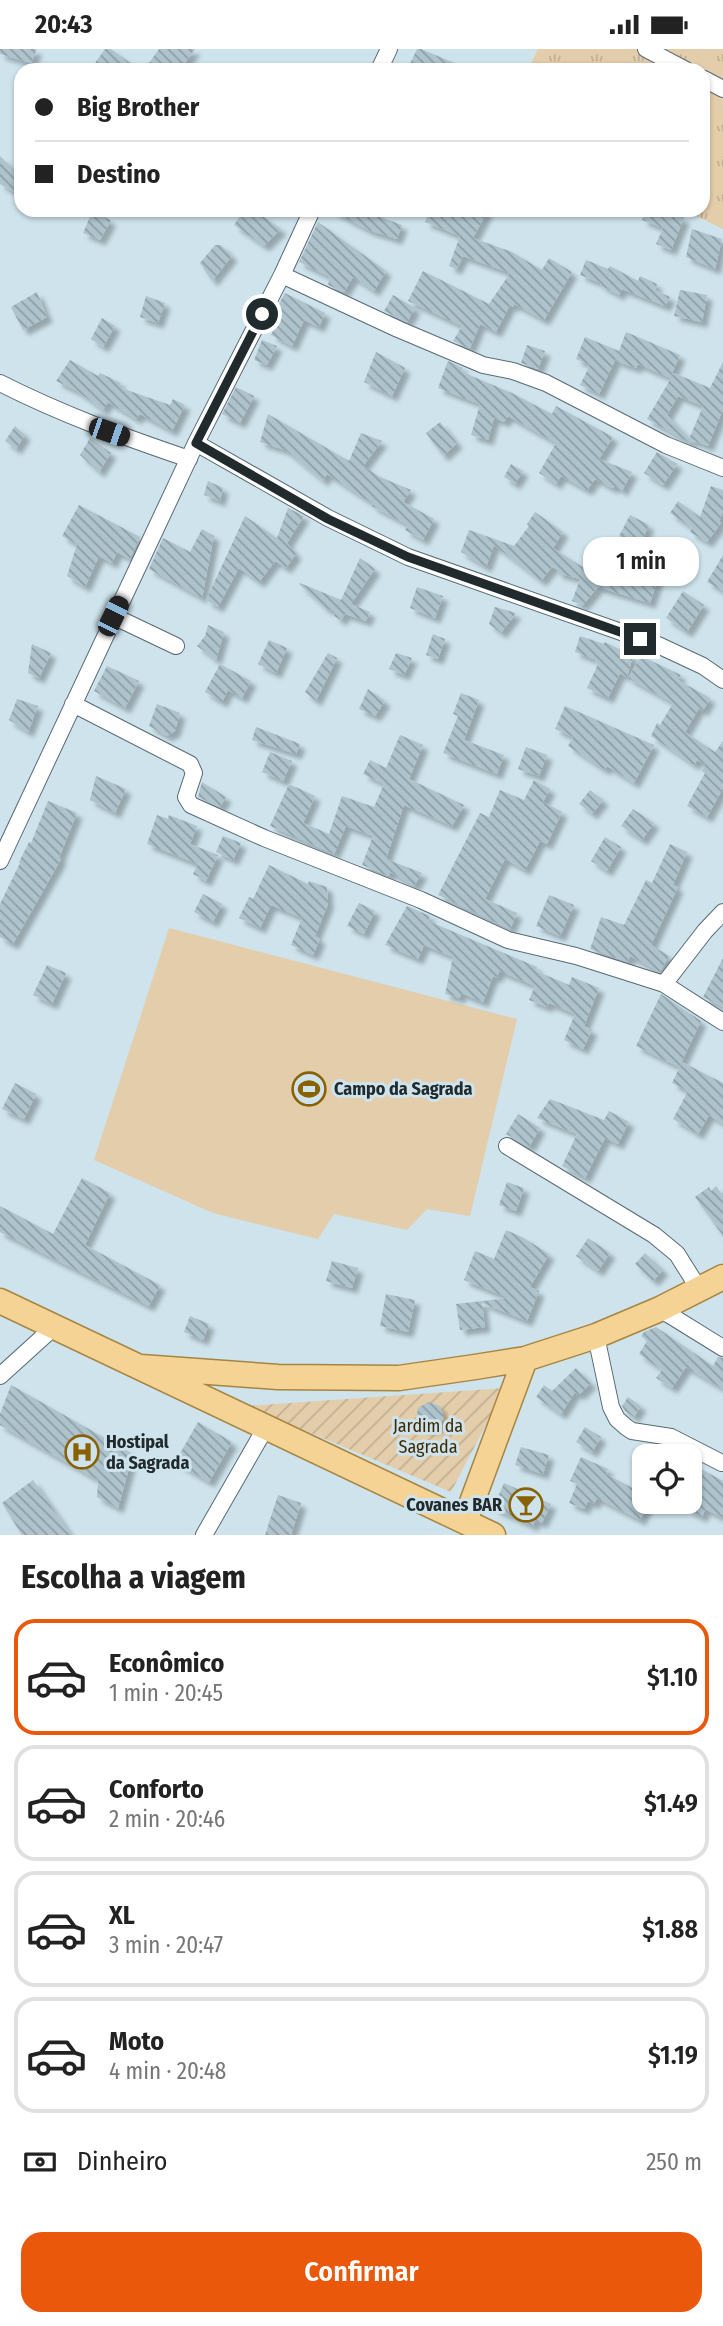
<!DOCTYPE html>
<html lang="pt">
<head>
<meta charset="utf-8">
<style>
  :root { --surface:#fff; --page:#f6f6f6; --text:#222; --muted:#767676; --line:#e0e0e0; --accent:#ea580c }
  body { margin:0; font-family:"Fira Sans Condensed",sans-serif; background:var(--page); color:var(--text); height:100vh; display:flex; flex-direction:column; font-size:26px; white-space:nowrap }
  * { box-sizing:border-box; margin:0 }
  p { font-size:23px; color:var(--muted) }
  .icon { flex:none; width:38px; height:38px; fill:none; stroke:currentColor; stroke-width:2; stroke-linecap:round; stroke-linejoin:round }
  .map { position:relative; height:1486px; overflow:hidden }
  .details { display:flex; flex-direction:column; background:var(--surface); flex:1 }
  .details>* { flex:none }
  .top-card { position:absolute; left:14px; top:14px; width:696px; height:154px; border-radius:21px; box-shadow:0 2px 5px #0004; display:grid; align-content:center; height:154px; padding:0 21px; background:var(--surface) }
  .buttons { position:absolute; left:632px; top:1395px; display:grid; gap:14px }
  .buttons a { display:grid; place-items:center; width:70px; height:70px; border-radius:14px; background:var(--surface); box-shadow:0 2px 5px #0004; font-size:35px }
  .end { position:absolute; width:32px; height:32px; margin:-16px; border:9px solid #212a2d; background:#fff; box-shadow:0 0 0 4px #fff }
  .from { border-radius:50% }
  .bubble { position:absolute; height:49px; border-radius:21px; background:var(--surface); box-shadow:0 2px 5px #0004; font-size:23px; font-weight:600; line-height:49px; text-align:center }
  .car { position:absolute; width:21px; height:42px; margin:-21px -10px; border-radius:9px; box-shadow:0 0 5px 2px #0007; background:linear-gradient(#222 24%,#8ab4d8 0 40%,#222 0 76%,#8ab4d8 0 86%,#222 0) }
  .top-card b { display:flex; align-items:center; gap:24px; height:66px; font-size:26px }
  .top-card b+b { border-top:2px solid var(--line) }
  .top-card i { width:18px; height:18px; background:var(--text) }
  ul { padding:0; list-style:none }
  li { display:flex; align-items:center; gap:21px; height:116px; margin:0 14px 10px; padding:0 7px; border:4px solid var(--line); border-radius:21px }
  li div { flex:1 }
  li b { display:block; font-size:26px }
  li em { font-style:normal; font-weight:600 }
  li.active { border-color:var(--accent) }
  li>.icon { width:63px; height:63px; stroke-width:1.5 }
  h2 { padding:0 21px; font-size:32px; line-height:84px }
  .pay { display:flex; align-items:center; gap:18px; height:77px; padding:0 21px; font-size:26px }
  .pay p { margin-inline-start:auto }
  .primary-button { display:flex; gap:14px; margin-top:auto; padding:14px 21px }
  .primary-button a { flex:1; height:80px; border-radius:21px; background:var(--accent); color:#fff; font-size:28px; font-weight:600; line-height:80px; text-align:center }
  .status { display:flex; justify-content:space-between; align-items:center; height:49px; padding:0 35px; background:var(--surface); direction:ltr }
  .status svg { height:19px; fill:currentColor }
  .map>svg:first-child { display:block }
  .grass { fill:url(#grass-tufts) }
  .garden { fill:url(#garden-furrows) }
  .pitch { fill:#e3cdaa }
  .building { fill:url(#building-back-hatch); filter:url(#shadow) }
  .lines { fill:none; stroke-linecap:round; stroke-linejoin:round }
  .minor-casing { stroke:#576a72; stroke-width:18 }
  .primary-casing { stroke:#a68542; stroke-width:27 }
  .minor { stroke:#fff; stroke-width:16 }
  .primary { stroke:#f4d394; stroke-width:24 }
  .route { stroke:#212a2d; stroke-width:9 }
  .labels { text-anchor:middle; dominant-baseline:central; stroke-width:6; stroke-linejoin:round; paint-order:stroke }
  .poi-label { font-size:18px; font-weight:bold; fill:#212a2d; stroke:#cee3ec; text-anchor:start }
  .park-label { font-size:18px; fill:#3e2b05; stroke:#cee3ec }
</style>
</head>
<body>
<div class="status"><b>20:43</b><svg viewBox="0 0 49 12"><path d="M0 12V9h3v3zM5 12V6h3v6zM10 12V3h3v9zM15 12V0h3v12zM26 1h20v11H26zM47 4h2v5h-2z"/></svg></div>
<div class="map">
<svg width="723" height="1486" viewBox="0 0 723 1486">
  <defs>
    <pattern id="grass-tufts" width="24" height="20" patternUnits="userSpaceOnUse" patternTransform="scale(1.75)"><rect width="24" height="20" fill="#e3cdaa"/><path d="M3 7l-1-3M5 7V3M7 7l1-3M15 17l-1-3M17 17v-4M19 17l1-3" fill="none" stroke="#c2b093"/></pattern>
    <pattern id="garden-furrows" width="10" height="10" patternUnits="userSpaceOnUse" patternTransform="scale(1.75)"><rect width="10" height="10" fill="#e3cdaa"/><path d="M-1 1l2-2M0 10L10 0M9 11l2-2" fill="none" stroke="#c2b093"/></pattern>
    <pattern id="building-back-hatch" width="6" height="6" patternUnits="userSpaceOnUse" patternTransform="scale(1.75)"><rect width="6" height="6" fill="#aec3cc"/><path d="M-1 5l2 2M0 0l6 6M5-1l2 2" fill="none" stroke="#8d9fa6"/></pattern>
    <filter id="shadow"><feDropShadow dx="5.5" dy="5.5" stdDeviation="2" flood-color="#0004"/></filter>
  </defs>
  <rect width="100%" height="100%" fill="#cee3ec"/>
  <path class="grass" d="M538,0H723V180L684,161H704V21H528Z"/>
  <path class="garden" d="M505,1339L451,1443L247,1357Z"/>
  <path class="pitch" d="M169,879L517,970L470,1167L427,1160L407,1181L334,1165L318,1190L213,1164L94,1111Z"/>
  <path class="building" d="M0,0H37L31,14L0,5Z
    M105,0H111L140,21H90Z
    M159,0H195L180,21H144Z
    M417,0H421L471,21H407Z
    M0,107L21,128V147L0,135Z
    M244,161H254L281,180L264,197L234,176Z
    M331,161H378L375,166L402,176L397,190L368,181Z
    M430,161H488L473,189L512,203L542,221L549,209L572,223L544,271L514,255L513,258L510,256L496,283L480,275L470,299L453,292L462,277L408,252L423,222L489,255L510,224L463,207L456,220L449,217L460,187L425,173Z
    M646,161H657L669,166L670,163L684,169L671,201L656,195L663,179L642,171Z
    M92,163L111,171L100,191L83,184Z
    M318,173L386,222L374,242L353,228L344,243L328,236L330,228L299,213Z
    M692,180L722,190L715,220L686,208Z
    M215,196H221L232,207L212,232L200,214Z
    M586,211L608,220L610,217L638,232L640,227L657,235L655,241L670,248L665,257L622,240L619,246L600,236L601,234L580,226Z
    M680,241L707,246L702,273L674,267Z
    M37,243L47,268L23,281L11,258Z
    M285,244L325,264L319,278L304,271L292,297L271,286L281,265L275,262Z
    M393,246L415,259L407,273L384,262Z
    M146,247L165,254L158,274L140,268Z
    M102,269L115,277L103,298L91,290Z
    M626,283L680,306L670,329L638,315L636,319L616,312L619,303L599,345L580,336L590,316L576,310L585,288L619,302Z
    M262,291L277,297L267,316L254,311Z
    M527,296L545,302L538,320L521,314Z
    M376,303L405,319L392,347L364,333Z
    M70,311L98,327L100,324L121,334L118,338L170,356L173,350L185,356L172,382L140,365L136,370L108,353L103,361L77,342L56,332Z
    M448,312L463,319L461,322L474,328L512,344L552,365L556,357L613,388L599,410L632,423L622,442L616,437L612,439L595,430L587,441L561,427L556,435L539,424L556,394L508,367L504,373L494,369L488,391L471,386L480,355L438,339Z
    M723,313V360L708,397L689,390L703,357L678,347L667,366L692,392L690,394L647,370L674,324L710,339Z
    M236,338L254,347L240,374L222,365Z
    M268,365L349,412L361,384L382,392L363,417L380,428L411,441L403,453L434,470L423,491L405,481L408,476L372,457L373,455L327,425L323,432L285,401L260,393Z
    M440,373L457,394L443,407L426,384Z
    M15,377L25,386L16,400L5,392Z
    M90,389L111,404L99,423L80,406Z
    M657,403L677,415L663,436L644,424Z
    M511,415L523,422L515,435L504,428Z
    M208,432L223,439L220,452L204,446Z
    M711,437L723,441V462L719,473L721,474L707,493L690,483L692,479L670,464L678,452L700,468Z
    M79,456L140,488L130,510L117,503L112,514L99,507L85,538L67,527L77,495L62,487Z
    M288,459L304,467L287,494L296,505L286,519L275,512L259,533L239,519L218,558L206,551L245,467L277,489Z
    M535,463L563,483L553,499L592,524L601,501L619,508L616,516L658,530L650,554L598,538L581,558L580,555L572,552L580,530L557,524L558,521L552,518L541,532L494,496L486,518L461,503L469,481L514,497L529,477L527,475Z
    M630,466L649,476L639,497L619,487Z
    M202,480L214,487L202,549L149,520L163,489L190,503Z
    M723,506V542L707,533Z
    M360,509L375,520L351,555L370,563L366,572L345,565L341,571L334,567L336,563L325,559L299,535L300,534L341,551Z
    M417,538L443,547L435,569L410,559Z
    M683,542L704,556L687,583L666,569Z
    M495,558L516,564L501,584L489,575Z
    M208,576L224,583L216,611L197,597L205,587Z
    M433,585L445,590L438,610L426,606Z
    M580,587L604,595L605,593L633,607L627,628L620,624L608,649L587,639L598,615L595,613L596,611L575,603Z
    M269,591L287,599L276,624L258,615Z
    M32,595L51,604L39,629L28,624Z
    M328,604L337,609L316,652L305,643Z
    M396,604L412,609L404,626L389,620Z
    M641,607L681,626L678,631L710,649L703,662L699,659L685,683L715,703L723,692V739L707,768L687,757L705,724L702,722L705,715L697,711L694,716L651,687L657,674L660,676L673,654L628,629Z
    M220,615L251,632L242,649L228,641L222,653L205,643Z
    M107,617L139,632L125,659L94,642Z
    M368,640L385,652L375,667L359,660Z
    M461,644L479,651L464,691L504,706L497,725L443,704L458,667L453,665Z
    M17,650L38,657L28,683L9,671Z
    M157,655L180,664L175,682L167,687L149,677Z
    M565,657L654,696L634,734L607,717L605,721L568,697L573,688L555,680Z
    M256,678L300,695L296,705L252,691Z
    M400,686L423,696L409,730L464,756L452,777L404,756L386,810L422,824L414,837L390,823L389,827L362,816L373,787L346,777L334,805L270,777L289,735L315,747L303,774L329,785L342,747L374,758L384,735L363,725L370,711L386,719Z
    M526,698L547,706L539,727L518,720Z
    M270,703L292,712L283,732L262,723Z
    M96,727L126,740L115,764L90,751Z
    M534,731L550,740L543,753L562,763L547,795L540,792L525,821L505,810L485,850L517,864L510,880L438,846L480,764L489,768L500,741L524,751Z
    M202,733L226,748L220,758L198,748Z
    M590,741L603,751L592,765L579,755Z
    M48,752L77,764L59,809L61,810L13,895L0,888V855L20,814L19,813L29,793L31,794Z
    M633,760L654,774L642,791L621,777Z
    M157,766L168,770L169,766L197,777L190,795L218,806L206,832L193,825L198,815L147,795Z
    M223,787L241,794L233,811L216,803Z
    M605,788L621,798L607,822L591,812Z
    M670,795L687,803L673,836L678,838L651,896L669,907L660,923L630,907L628,913L590,900L601,868L624,876L646,831L652,834Z
    M269,816L308,835L309,832L327,838L328,855L315,887L320,890L313,906L291,896L302,869L271,856L260,879L239,869L249,848L253,850Z
    M203,845L222,855L213,873L194,863Z
    M549,846L574,856L560,887L536,877Z
    M359,854L375,862L364,885L347,877Z
    M407,857L430,867L428,872L537,918L536,922L569,936L572,928L599,939L584,977L592,981L583,1000L564,991L575,965L549,954L547,958L529,951L535,937L499,922L497,929L493,927L483,953L461,944L460,949L445,945L453,908L424,896L418,910L385,896Z
    M723,909V958L703,948Z
    M47,916L66,924L52,955L33,946Z
    M661,945L701,972L679,1018L636,997Z
    M682,1013L723,1034V1075L709,1066L698,1085L673,1070L688,1042L672,1034Z
    M15,1034L36,1045L24,1070L2,1060Z
    M550,1050L604,1071L609,1062L629,1073L618,1095L605,1089L585,1129L562,1117L577,1085L537,1069Z
    M518,1065L540,1079L529,1098L506,1085Z
    M82,1129L110,1144L85,1196L160,1236L149,1257L0,1183V1157L53,1185Z
    M507,1133L524,1139L516,1162L499,1156Z
    M716,1137L723,1147V1187L695,1148L709,1138L711,1142Z
    M506,1181L524,1189L549,1205L530,1238L539,1242L527,1272L482,1254L485,1278L460,1281L456,1255L509,1249L464,1231L475,1202L494,1210Z
    M588,1189L610,1204L598,1222L576,1207Z
    M645,1204L663,1221L653,1232L635,1215Z
    M332,1212L358,1219L352,1239L326,1232Z
    M386,1245L415,1251L408,1283L380,1277Z
    M190,1267L209,1275L203,1291L184,1283Z
    M656,1278L713,1317L718,1308L723,1309V1340L686,1318L672,1339L656,1329L662,1321L639,1305L647,1292L641,1287L644,1283Z
    M576,1319L591,1334L579,1346L575,1343L561,1365L536,1348L544,1336L552,1342Z
    M11,1336L133,1405L118,1459L97,1448L98,1431L0,1376V1365Z
    M628,1348L641,1357L634,1368L625,1362L622,1357Z
    M428,1353L440,1357L444,1369L437,1379L425,1380L416,1372L418,1359Z
    M198,1373L232,1393L209,1433L175,1413Z
    M585,1378L601,1388L592,1403L576,1393Z
    M521,1398L549,1406L543,1425L515,1416Z
    M581,1408L608,1420L606,1425L644,1445V1452H650L640,1471L597,1449L594,1455L588,1452L584,1460L569,1454L577,1435L570,1432Z
    M690,1414L723,1432V1469L705,1460L702,1468L687,1461L690,1457Z
    M33,1431L71,1486H22L2,1454Z
    M504,1434L551,1455L542,1474L535,1471L533,1477L493,1459Z
    M278,1446L301,1454L291,1486H265Z"/>
  <g class="lines">
    <defs>
      <path id="minor" d="M646,0L686,21
        M379,21L389,0
        M704,30L723,40
        M282,226L398,280L483,316L513,322L546,334L666,396L723,419
        M0,334C61,365 124,388 189,410
        M196,394L328,469L408,508L658,596L703,617L723,631
        M113,567L176,597
        M73,655L190,715L194,724L186,748L191,756L264,789L421,851L508,891L576,907L664,935L723,973
        M0,812L196,394L282,226L312,161
        M664,935L705,882L723,863
        M507,1097L654,1186L677,1205L699,1240
        M660,1260L723,1299
        M596,1287L611,1358L617,1370L626,1378L632,1382L671,1388L722,1414
        M0,1327L54,1278
        M204,1486L266,1378"/>
      <path id="primary" d="M0,1252L493,1486
        M141,1318L278,1328L399,1329L475,1318L525,1310L596,1287L660,1260L723,1228
        M465,1472L525,1310"/>
    </defs>
    <use href="#minor" class="minor-casing"/>
    <use href="#primary" class="primary-casing"/>
    <use href="#minor" class="minor"/>
    <use href="#primary" class="primary"/>
  </g>
  <g class="lines">
    <path class="route" d="M262,265L196,394L328,470L408,508L640,590"/>
  </g>
  <defs>
    <symbol id="stadium-ring" viewBox="-11 -11 22 22"><circle r="9.5" fill="#cee3ec" stroke="#896100" stroke-width="1.5"/><path d="M0-5a6.5 5 0 1 0 0 10a6.5 5 0 1 0 0-10ZM-3.5-1.8h7v3.6h-7Z" fill="#896100"/></symbol>
    <symbol id="hospital-ring" viewBox="-11 -11 22 22"><circle r="9.5" fill="#cee3ec" stroke="#896100" stroke-width="1.5"/><path d="M-5-5h3v3.5h4V-5h3V5h-3V1.5h-4V5h-3Z" fill="#896100"/></symbol>
    <symbol id="bar-ring" viewBox="-11 -11 22 22"><circle r="9.5" fill="#cee3ec" stroke="#896100" stroke-width="1.5"/><path d="M-6-5H6L.8 .8V4.5H3.5V6h-7V4.5H-.8V.8Z" fill="#896100"/></symbol>
  </defs>
  <g fill-rule="evenodd">
    <use href="#stadium-ring" x="290" y="1021" width="38" height="38"/>
    <use href="#hospital-ring" x="63" y="1384" width="38" height="38"/>
    <use href="#bar-ring" x="507" y="1437" width="38" height="38"/>
  </g>
  <g class="labels">
    <g class="poi-label">
      <text x="334" y="1040">Campo da Sagrada</text>
      <text x="106" y="1393">Hostipal<tspan x="106" dy="21">da Sagrada</tspan></text>
      <text x="502" y="1456" text-anchor="end">Covanes BAR</text>
    </g>
    <g class="park-label">
      <text x="428" y="1377">Jardim da<tspan x="428" dy="21">Sagrada</tspan></text>
    </g>
  </g>
</svg>
<div class="buttons">
<a><svg class="icon" aria-label="locate" viewBox="0 0 24 24"><circle cx="12" cy="12" r="6"/><path d="M12 2v4M12 18v4M2 12h4M18 12h4"/></svg></a>
</div>
<i class="end from" style="left:262px;top:265px"></i>
<i class="end" style="left:640px;top:590px"></i>
<div class="bubble" style="left:583px;top:488px;width:116px">1 min</div>
<i class="car" style="left:109px;top:383px;rotate:109deg"></i>
<i class="car" style="left:113px;top:567px;rotate:26deg"></i>
<div class="top-card">
<b><i class="from"></i>Big Brother</b>
<b><i></i>Destino</b>
</div>
</div>
<section class="details">
<h2>Escolha a viagem</h2>
<ul>
<li class="active"><svg class="icon" aria-label="car" viewBox="0 0 24 24"><path d="M5 17H2v-5l4-1 3-4h7l3 4 3 1v5h-3M9 17h6M6 11h13"/><circle cx="7" cy="17" r="2"/><circle cx="17" cy="17" r="2"/></svg><div><b>Econômico</b><p>1 min · 20:45</p></div><em>$1.10</em></li>
<li><svg class="icon" aria-label="car" viewBox="0 0 24 24"><path d="M5 17H2v-5l4-1 3-4h7l3 4 3 1v5h-3M9 17h6M6 11h13"/><circle cx="7" cy="17" r="2"/><circle cx="17" cy="17" r="2"/></svg><div><b>Conforto</b><p>2 min · 20:46</p></div><em>$1.49</em></li>
<li><svg class="icon" aria-label="car" viewBox="0 0 24 24"><path d="M5 17H2v-5l4-1 3-4h7l3 4 3 1v5h-3M9 17h6M6 11h13"/><circle cx="7" cy="17" r="2"/><circle cx="17" cy="17" r="2"/></svg><div><b>XL</b><p>3 min · 20:47</p></div><em>$1.88</em></li>
<li><svg class="icon" aria-label="car" viewBox="0 0 24 24"><path d="M5 17H2v-5l4-1 3-4h7l3 4 3 1v5h-3M9 17h6M6 11h13"/><circle cx="7" cy="17" r="2"/><circle cx="17" cy="17" r="2"/></svg><div><b>Moto</b><p>4 min · 20:48</p></div><em>$1.19</em></li>
</ul>
<div class="pay"><svg class="icon" aria-label="cash" viewBox="0 0 24 24"><path d="M3 7h18v10H3z"/><circle cx="12" cy="12" r="2"/></svg>Dinheiro<p>250 m</p></div>
<div class="primary-button"><a>Confirmar</a></div>
</section>
</body>
</html>
